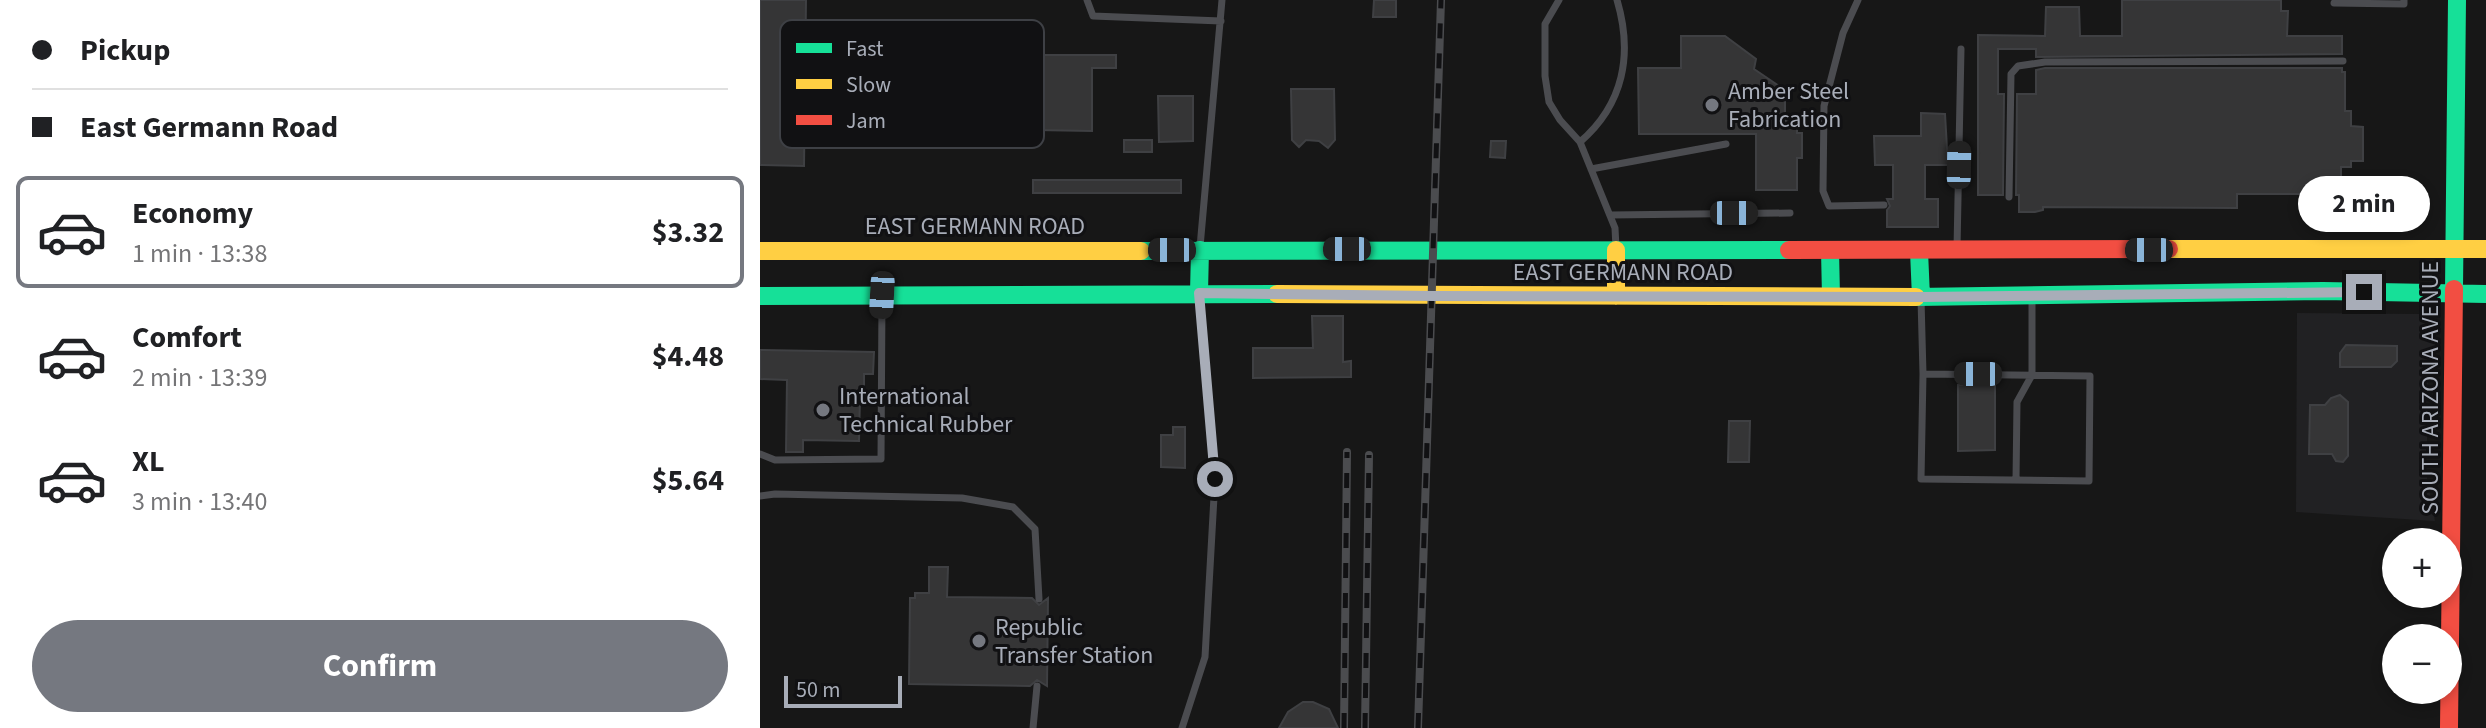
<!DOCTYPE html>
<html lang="en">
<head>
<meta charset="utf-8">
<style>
  :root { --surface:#fff; --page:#f6f6f6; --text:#202124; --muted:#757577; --line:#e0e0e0; --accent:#757880 }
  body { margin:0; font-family:"Source Sans 3",sans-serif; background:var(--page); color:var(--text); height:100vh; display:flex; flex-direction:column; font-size:30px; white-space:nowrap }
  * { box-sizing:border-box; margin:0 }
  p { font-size:26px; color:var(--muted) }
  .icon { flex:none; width:44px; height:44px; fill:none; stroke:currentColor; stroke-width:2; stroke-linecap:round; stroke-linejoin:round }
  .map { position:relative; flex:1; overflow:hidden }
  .side { display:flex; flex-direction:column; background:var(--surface); width:760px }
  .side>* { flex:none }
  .top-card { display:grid; align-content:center; height:176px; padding:0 32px; background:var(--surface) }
  .buttons { position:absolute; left:1622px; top:528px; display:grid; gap:16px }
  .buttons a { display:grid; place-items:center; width:80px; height:80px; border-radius:50%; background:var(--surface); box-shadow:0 4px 12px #0003; font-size:40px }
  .scale { position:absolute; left:24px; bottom:20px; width:118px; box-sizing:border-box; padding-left:8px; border:4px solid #a8adb8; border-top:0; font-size:22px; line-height:28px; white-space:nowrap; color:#a8adb8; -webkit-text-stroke:6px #111113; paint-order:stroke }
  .end { position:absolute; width:36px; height:36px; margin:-18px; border:10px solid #a8adb8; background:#111; box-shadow:0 0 0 4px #111 }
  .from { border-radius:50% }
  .bubble { position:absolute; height:56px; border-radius:28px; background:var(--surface); box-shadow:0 4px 12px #0003; font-size:26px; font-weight:700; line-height:56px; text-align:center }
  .car { position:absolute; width:24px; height:48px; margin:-24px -12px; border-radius:10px; box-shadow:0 0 6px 2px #0007; background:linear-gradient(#222 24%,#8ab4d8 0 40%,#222 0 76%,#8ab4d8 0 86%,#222 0) }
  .top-card b { display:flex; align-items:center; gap:28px; height:76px; font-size:30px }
  .top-card b+b { border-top:2px solid var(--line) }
  .top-card i { width:20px; height:20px; background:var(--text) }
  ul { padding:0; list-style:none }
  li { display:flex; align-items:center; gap:24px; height:112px; margin:0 16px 12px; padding:0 16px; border:4px solid transparent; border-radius:12px }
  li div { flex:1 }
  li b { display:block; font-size:30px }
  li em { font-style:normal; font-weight:700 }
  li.current { border-color:var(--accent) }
  li>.icon { width:72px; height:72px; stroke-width:1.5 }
  .cta { display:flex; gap:16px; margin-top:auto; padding:16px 32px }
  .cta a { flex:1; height:92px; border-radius:48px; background:var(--accent); color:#fff; font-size:32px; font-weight:700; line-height:92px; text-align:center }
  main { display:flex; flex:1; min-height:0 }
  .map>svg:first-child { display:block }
  .built { fill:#212123 }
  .building { fill:#353536; stroke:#3f4043; stroke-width:2 }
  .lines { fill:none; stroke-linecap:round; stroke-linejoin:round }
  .lane { stroke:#4b4c50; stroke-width:7 }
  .fast { stroke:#16e098; stroke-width:18 }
  .slow { stroke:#ffcf43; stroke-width:18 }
  .jam { stroke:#f24e42; stroke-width:18 }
  .rail-casing { stroke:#4b4c4f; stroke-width:8 }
  .rail { stroke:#111113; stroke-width:5; stroke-dasharray:15; stroke-linecap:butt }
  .route { stroke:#a8adb8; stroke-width:10 }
  .poi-dot { fill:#757880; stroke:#111113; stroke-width:3 }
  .labels { text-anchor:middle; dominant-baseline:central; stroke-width:6; stroke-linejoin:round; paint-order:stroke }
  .poi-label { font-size:24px; fill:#a8adb8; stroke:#111113; text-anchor:start }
  .street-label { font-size:24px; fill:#a8adb8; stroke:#111113 }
  .key { fill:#111113; stroke:#3e4045; stroke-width:2 }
  .key-label { font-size:22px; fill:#a8adb8 }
</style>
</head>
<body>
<main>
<section class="side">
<div class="top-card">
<b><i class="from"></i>Pickup</b>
<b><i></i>East Germann Road</b>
</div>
<ul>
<li class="current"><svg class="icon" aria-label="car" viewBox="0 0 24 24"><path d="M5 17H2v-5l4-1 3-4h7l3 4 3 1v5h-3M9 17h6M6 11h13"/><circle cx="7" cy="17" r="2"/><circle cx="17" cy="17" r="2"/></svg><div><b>Economy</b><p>1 min · 13:38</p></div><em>$3.32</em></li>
<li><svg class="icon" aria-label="car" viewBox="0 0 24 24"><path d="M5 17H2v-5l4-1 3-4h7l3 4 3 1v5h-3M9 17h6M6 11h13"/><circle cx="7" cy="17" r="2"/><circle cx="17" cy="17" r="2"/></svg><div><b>Comfort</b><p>2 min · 13:39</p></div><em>$4.48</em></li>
<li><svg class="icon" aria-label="car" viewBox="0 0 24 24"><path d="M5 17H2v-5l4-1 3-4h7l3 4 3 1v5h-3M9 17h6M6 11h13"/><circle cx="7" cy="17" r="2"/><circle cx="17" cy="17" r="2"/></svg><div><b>XL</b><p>3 min · 13:40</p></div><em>$5.64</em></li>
</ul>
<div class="cta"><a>Confirm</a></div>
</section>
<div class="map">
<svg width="1726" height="728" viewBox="0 0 1726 728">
  <rect width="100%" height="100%" fill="#171717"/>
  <path class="built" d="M1537,313L1660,314L1669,319L1674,327L1676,343L1667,387V478L1675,521L1536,512Z"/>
  <path class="building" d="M0,0H46L44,166L0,165Z
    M614,0H636V17H613Z
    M1362,0H1521V11H1528L1527,36H1582V54L1276,57V49H1238V94H1244L1243,195H1218V35L1285,36L1286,7H1319L1320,36H1362Z
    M921,36H965L996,59L994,69L1025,90V120H1037V133H1042V158H1037V190H996V134H879L878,68H921Z
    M278,55H356V68H332V131L276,130Z
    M1285,68H1582V72H1585V111H1591V126L1603,127V161H1591V167H1581V194H1477V208L1283,207V210L1275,212H1259V195H1256L1257,94H1276V70Z
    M531,89H574L575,140L568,148L559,141L546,140L539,147L532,140Z
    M398,96H433V141L399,142Z
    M1161,113L1185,114L1188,165H1165V199H1178V227H1127V210L1130,206L1127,199H1133V165H1115L1114,136H1161Z
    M364,140H392V152H364Z
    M731,141H746L745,158L730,157Z
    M273,180H421V193H273Z
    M552,316H583V362L591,361V377L493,378V348H553Z
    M1586,345L1637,346V361L1631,367H1580V353Z
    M0,350L114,352L113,374H104V396H100L99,441L43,440V452H26L27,380L0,379Z
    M1198,385H1235V450L1198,451Z
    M1580,395L1588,402V456L1583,462L1576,461L1572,454H1549L1550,405H1565L1571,398Z
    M969,421H990L989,462H968Z
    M413,427H425V468L401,467V435H413Z
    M169,567H188L187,597L272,598L279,605L288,598L287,686L277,680L270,686L149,684L150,598H155V593H169Z
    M543,702H553L569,709L578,728H519L528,712Z"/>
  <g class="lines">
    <path class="lane" d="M327,0L333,16L461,21
      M799,0L785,24V76L789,102L800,120L820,142L855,228L856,248
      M1098,0L1083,33L1064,106L1063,191L1069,206L1124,205
      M1574,3L1644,4V0
      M820,142C864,104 873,54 857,0
      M831,169L966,144
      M1249,197L1251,74L1258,66L1285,62L1583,61
      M850,215L1030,213
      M440,247L462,0
      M1197,248L1201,49
      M1161,299L1163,374L1161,479L1329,481L1330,376L1163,374
      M0,454L15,460L121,459L122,298
      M1256,480L1257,402L1272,375V298
      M0,496L15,494L202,498L253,507L275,529L279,599
      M273,728L277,686
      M422,728L445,657L455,479L439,295"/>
    <path class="fast" d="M1070,250L1071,296
      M381,251L1029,250
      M1159,251L1161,297
      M1694,289L1697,0
      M439,293L440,250
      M0,296L517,294
      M1156,297L1563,291L1726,294"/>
    <path class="slow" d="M1409,249H1726
      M856,250V296
      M0,251H381
      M517,294L1156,297"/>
    <path class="jam" d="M1029,250L1409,249
      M1689,728L1694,289"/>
    <defs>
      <path id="rail" d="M584,728L587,452
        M605,728L609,455
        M658,728L681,0"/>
    </defs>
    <use href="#rail" class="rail-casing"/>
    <use href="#rail" class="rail"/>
  </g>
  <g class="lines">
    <path class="route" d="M455,479L439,293L673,296L1161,297L1604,292"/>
  </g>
  <g class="poi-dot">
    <circle cx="952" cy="105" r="8"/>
    <circle cx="63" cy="410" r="8"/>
    <circle cx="219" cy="641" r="8"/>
  </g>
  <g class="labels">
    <g class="poi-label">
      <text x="968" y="91">Amber Steel<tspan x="968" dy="28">Fabrication</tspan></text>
      <text x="79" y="396">International<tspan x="79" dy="28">Technical Rubber</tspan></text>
      <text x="235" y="627">Republic<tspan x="235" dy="28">Transfer Station</tspan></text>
    </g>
    <g class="street-label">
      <text x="215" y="226">EAST GERMANN ROAD</text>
      <text x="863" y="272">EAST GERMANN ROAD</text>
      <text transform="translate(1670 388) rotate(-90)">SOUTH ARIZONA AVENUE</text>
    </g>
  </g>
  <rect x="20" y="20" width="264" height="128" rx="12" class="key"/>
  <rect x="36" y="43" width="36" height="10" fill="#16e098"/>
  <rect x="36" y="79" width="36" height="10" fill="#ffcf43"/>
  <rect x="36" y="115" width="36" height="10" fill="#f24e42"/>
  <g class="key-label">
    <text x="86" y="56">Fast</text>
    <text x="86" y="92">Slow</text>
    <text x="86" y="128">Jam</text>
  </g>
</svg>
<div class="buttons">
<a>+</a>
<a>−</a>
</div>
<div class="scale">50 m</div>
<i class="end from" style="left:455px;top:479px"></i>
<i class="end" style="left:1604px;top:292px"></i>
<div class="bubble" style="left:1538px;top:176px;width:132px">2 min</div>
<i class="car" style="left:1199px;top:165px;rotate:1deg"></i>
<i class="car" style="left:974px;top:213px;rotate:90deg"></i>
<i class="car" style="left:587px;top:249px;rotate:270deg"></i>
<i class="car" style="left:412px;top:250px;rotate:270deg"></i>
<i class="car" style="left:1389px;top:250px;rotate:270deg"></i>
<i class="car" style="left:122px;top:295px;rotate:183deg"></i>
<i class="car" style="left:1218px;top:374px;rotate:270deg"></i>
</div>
</main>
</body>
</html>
